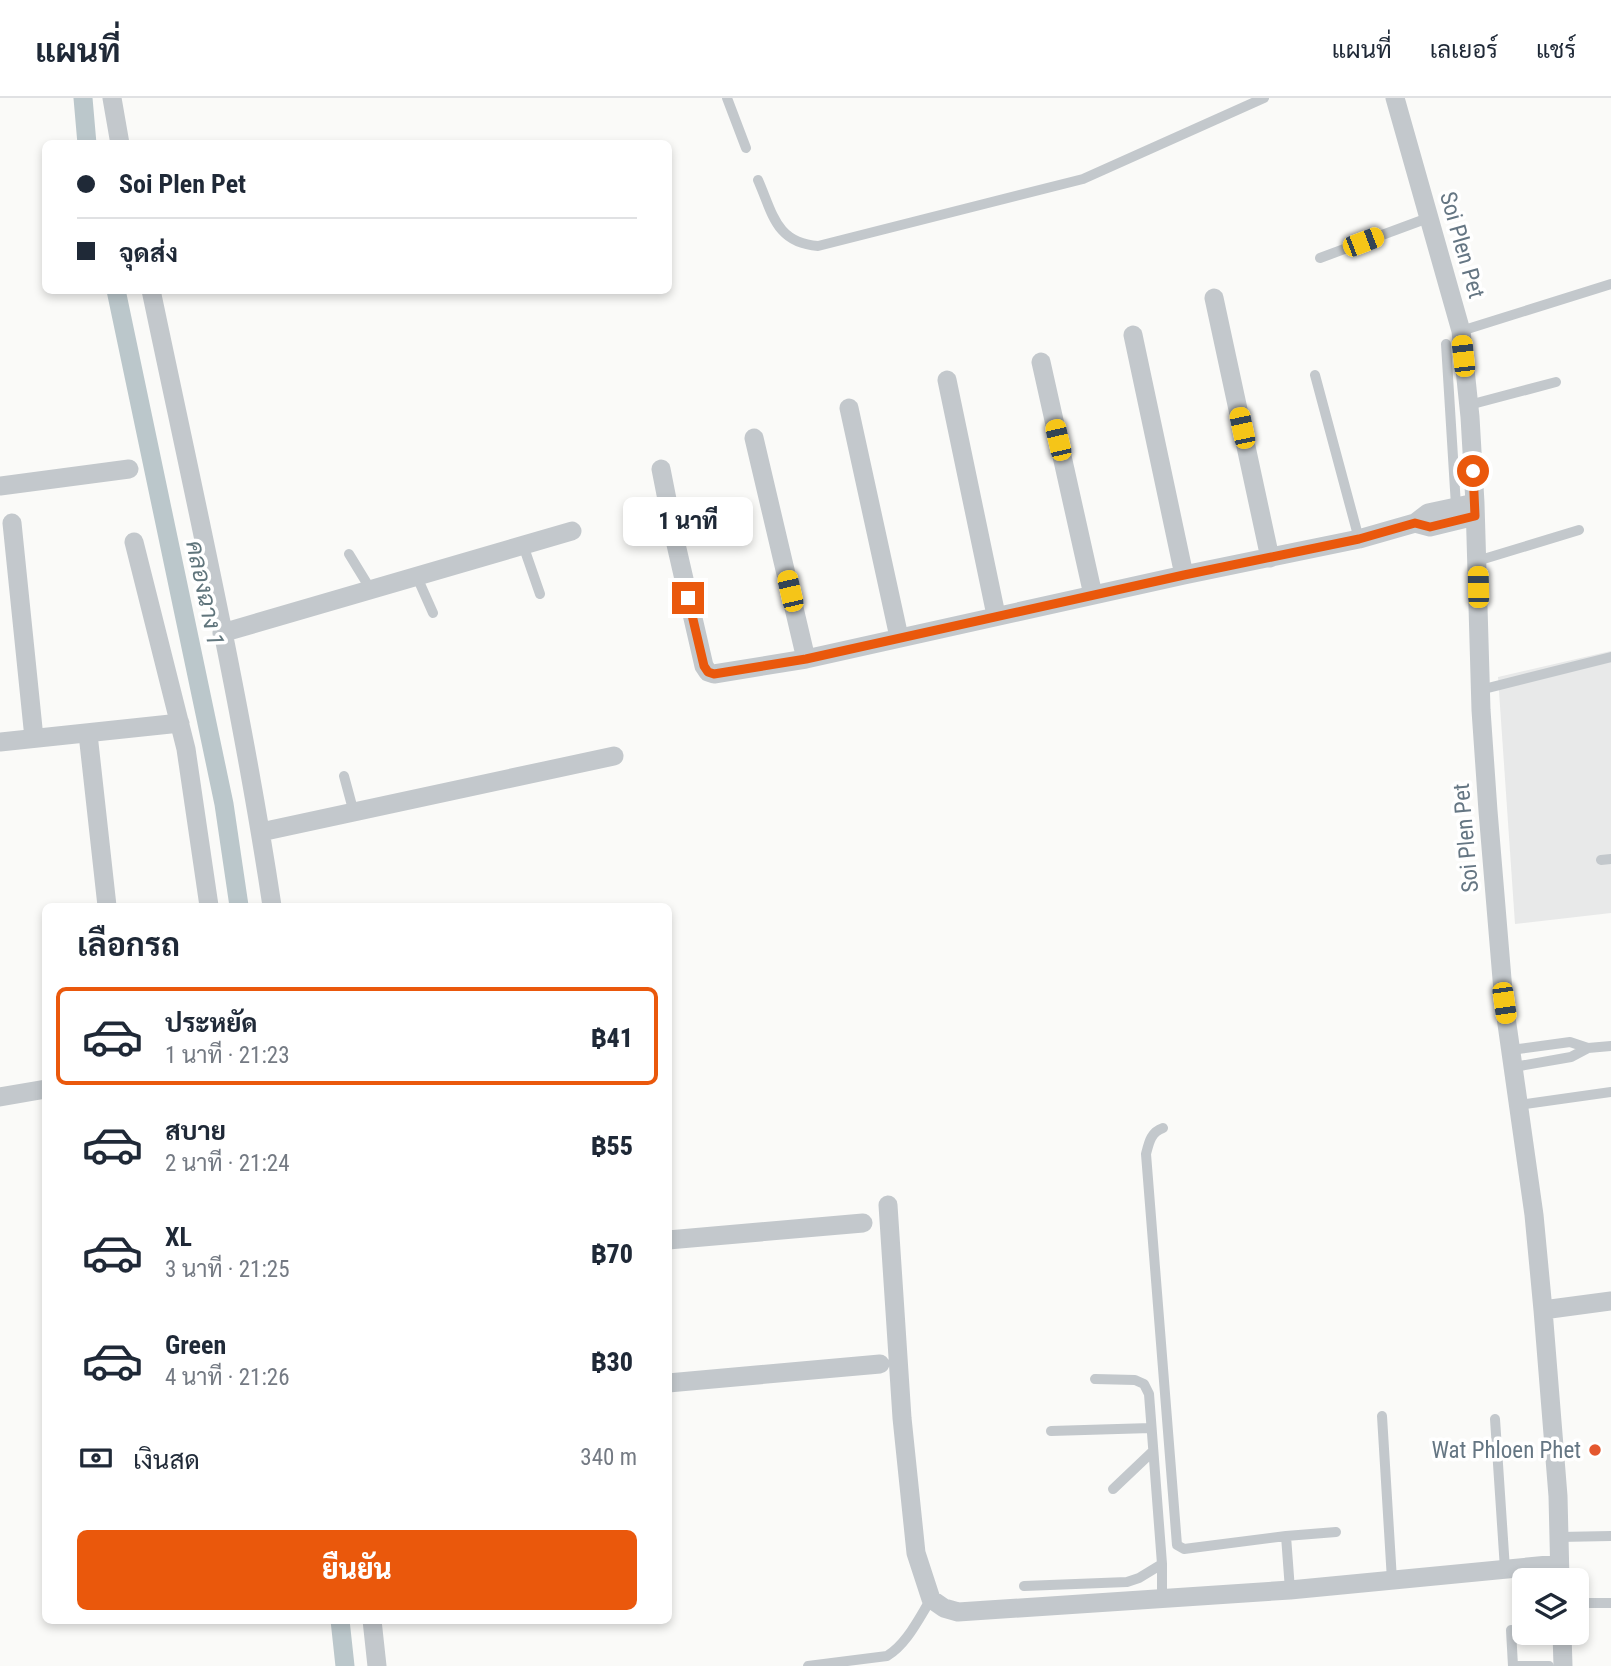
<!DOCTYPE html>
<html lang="th">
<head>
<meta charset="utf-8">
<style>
  :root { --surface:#fff; --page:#f6f6f7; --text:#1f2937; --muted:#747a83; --line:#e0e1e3; --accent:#ea580c }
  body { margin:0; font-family:"Roboto Condensed",Sarabun,sans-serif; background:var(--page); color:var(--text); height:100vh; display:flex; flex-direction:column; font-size:26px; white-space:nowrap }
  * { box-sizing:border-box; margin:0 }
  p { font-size:23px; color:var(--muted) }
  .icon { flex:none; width:38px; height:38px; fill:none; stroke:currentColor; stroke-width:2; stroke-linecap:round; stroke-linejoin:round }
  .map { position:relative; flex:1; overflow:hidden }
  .sheet { position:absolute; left:42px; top:805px; width:630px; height:721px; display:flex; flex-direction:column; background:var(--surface); border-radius:10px; box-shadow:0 4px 10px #0003 }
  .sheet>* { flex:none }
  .hud { position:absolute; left:42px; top:42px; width:630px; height:154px; border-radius:10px; box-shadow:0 4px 10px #0003; display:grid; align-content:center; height:154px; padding:0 35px; background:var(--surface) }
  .tools { position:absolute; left:1512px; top:1470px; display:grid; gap:14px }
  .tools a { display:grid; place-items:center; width:77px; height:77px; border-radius:10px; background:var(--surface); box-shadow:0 4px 10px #0003; font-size:35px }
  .end { position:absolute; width:32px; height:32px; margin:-16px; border:9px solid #ea580c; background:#fff; box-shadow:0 0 0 4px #fff }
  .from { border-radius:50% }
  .bubble { position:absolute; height:49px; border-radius:10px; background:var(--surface); box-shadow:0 4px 10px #0003; font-size:23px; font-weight:800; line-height:49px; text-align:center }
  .car { position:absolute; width:21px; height:42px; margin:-21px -10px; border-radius:9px; box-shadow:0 0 5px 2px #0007; background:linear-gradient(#f5c518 24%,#345 0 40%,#f5c518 0 76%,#345 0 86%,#f5c518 0) }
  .hud b { display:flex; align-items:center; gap:24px; height:66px; font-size:26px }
  .hud b+b { border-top:2px solid var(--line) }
  .hud i { width:18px; height:18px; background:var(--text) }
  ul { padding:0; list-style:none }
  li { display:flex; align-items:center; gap:21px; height:98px; margin:0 14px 10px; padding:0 21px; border:4px solid transparent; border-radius:10px }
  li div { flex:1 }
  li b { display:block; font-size:26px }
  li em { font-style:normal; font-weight:800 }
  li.current { border-color:var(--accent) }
  li>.icon { width:63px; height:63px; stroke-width:1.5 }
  h2 { padding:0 35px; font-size:32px; line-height:84px }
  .pay { display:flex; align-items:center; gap:18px; height:77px; padding:0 35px; font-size:26px }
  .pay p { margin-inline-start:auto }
  .action { display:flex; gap:14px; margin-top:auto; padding:14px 35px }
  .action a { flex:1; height:80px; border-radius:10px; background:var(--accent); color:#fff; font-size:28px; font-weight:800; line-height:80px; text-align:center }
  header { display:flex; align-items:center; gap:42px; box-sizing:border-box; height:98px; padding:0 35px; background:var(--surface); border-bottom:2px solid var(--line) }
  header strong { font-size:33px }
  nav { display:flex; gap:38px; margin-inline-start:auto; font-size:24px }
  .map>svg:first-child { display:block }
  .built { fill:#e8e9e9 }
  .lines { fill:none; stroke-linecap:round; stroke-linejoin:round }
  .canal { stroke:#bbc7cb; stroke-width:19 }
  .service { stroke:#c3c8cc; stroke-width:10 }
  .minor { stroke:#c3c8cc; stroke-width:19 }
  .route { stroke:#ea580c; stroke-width:9 }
  .poi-dot { fill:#e4572e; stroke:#fff; stroke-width:2.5 }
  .labels { text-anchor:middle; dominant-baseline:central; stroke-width:7; stroke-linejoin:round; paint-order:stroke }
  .street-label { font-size:23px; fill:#657683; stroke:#fff }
  .poi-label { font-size:23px; fill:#657683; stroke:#fff; text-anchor:end }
  .water-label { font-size:24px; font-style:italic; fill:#60757c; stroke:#fff }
</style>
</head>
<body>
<header>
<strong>แผนที่</strong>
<nav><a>แผนที่</a><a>เลเยอร์</a><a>แชร์</a></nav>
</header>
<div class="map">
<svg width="1611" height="1568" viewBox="0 0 1611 1568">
  <rect width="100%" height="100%" fill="#fafaf8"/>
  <path class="built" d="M1611,553V815L1515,826L1498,579Z"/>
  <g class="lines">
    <path class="canal" d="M83,0L87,46
      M116,192L224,706L239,808
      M340,1522L345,1568"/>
    <path class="service" d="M727,0L746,50
      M758,82C773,116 776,145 818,148L1083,81L1264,0
      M1320,160L1428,120
      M1461,233L1611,186
      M1446,246L1456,408
      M1315,277L1359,441
      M1469,307L1556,284
      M523,447L540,496
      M349,456L371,492
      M1477,463L1579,432
      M417,479L433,515
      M1480,592L1611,559
      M344,678L354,715
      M1601,762L1611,761
      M1511,952L1570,944L1588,950L1611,948
      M1514,969L1571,959L1588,950
      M1519,1007L1611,994
      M1163,1030C1151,1034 1149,1044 1146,1056L1177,1447L1184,1451L1286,1438L1290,1492
      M1095,1281L1135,1282L1144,1286L1149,1296L1162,1466V1501
      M1382,1318L1392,1482
      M1495,1321L1505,1471
      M1051,1333L1151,1330
      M1113,1391L1153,1353
      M1286,1438L1336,1434
      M1559,1439L1611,1438
      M1024,1488L1127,1484L1139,1480L1162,1466
      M1577,1505H1611
      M1511,1532L1513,1568
      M808,1568L887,1558C907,1546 919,1520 931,1501
      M1513,1568H1549"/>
    <path class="minor" d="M112,0L120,46
      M1395,0L1461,233L1470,319L1475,405L1481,612L1488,713L1504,905L1534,1117L1543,1212L1558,1398L1560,1482
      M151,192C194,397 241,602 272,808
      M1214,200L1270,460
      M1133,237L1184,477
      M1041,264L1093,497
      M947,282L996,517
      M849,310L899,539
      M754,340L806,561
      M661,371L675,442L704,568L708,574L714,576L806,561L1184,477L1359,441L1415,425L1428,415L1475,405
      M0,388L129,371
      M12,425L34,640
      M1415,425L1430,429L1475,418
      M134,444L186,651L209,808
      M222,535L572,433
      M88,636L107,808
      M0,644L180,625
      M261,734L614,658
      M0,999L46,991
      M888,1107L902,1320L916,1455L931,1501L944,1510L958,1514L1290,1492L1559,1466
      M668,1142L863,1125
      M1543,1212L1611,1203
      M668,1285L880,1266
      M372,1522L377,1568
      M1562,1535L1563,1568"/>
  </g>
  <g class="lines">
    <path class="route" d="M688,500L704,568L708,574L714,576L806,561L1184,477L1359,441L1415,425L1430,429L1475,418L1473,373"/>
  </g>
  <circle class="poi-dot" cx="1595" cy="1352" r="7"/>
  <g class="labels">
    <g class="street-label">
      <text transform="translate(1462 147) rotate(74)">Soi Plen Pet</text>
      <text transform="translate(1466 740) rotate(-95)">Soi Plen Pet</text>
    </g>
    <g class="poi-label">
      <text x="1581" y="1352">Wat Phloen Phet</text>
    </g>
    <g class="water-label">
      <text transform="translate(205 495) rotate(78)">คลองฉาง 1</text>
    </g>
  </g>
</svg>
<div class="tools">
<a><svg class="icon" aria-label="layers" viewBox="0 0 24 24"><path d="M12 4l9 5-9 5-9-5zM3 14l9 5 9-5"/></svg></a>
</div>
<i class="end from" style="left:1473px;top:373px"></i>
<i class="end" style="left:688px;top:500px"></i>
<div class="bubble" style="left:623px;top:399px;width:130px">1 นาที</div>
<i class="car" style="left:1363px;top:144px;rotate:69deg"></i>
<i class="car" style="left:1463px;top:258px;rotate:354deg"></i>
<i class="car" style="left:1242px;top:330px;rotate:348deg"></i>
<i class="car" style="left:1058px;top:342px;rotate:347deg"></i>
<i class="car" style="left:1478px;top:489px;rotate:359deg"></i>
<i class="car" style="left:790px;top:493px;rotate:347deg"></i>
<i class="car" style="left:1504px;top:905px;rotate:172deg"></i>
<div class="hud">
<b><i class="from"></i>Soi Plen Pet</b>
<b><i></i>จุดส่ง</b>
</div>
<section class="sheet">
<h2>เลือกรถ</h2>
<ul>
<li class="current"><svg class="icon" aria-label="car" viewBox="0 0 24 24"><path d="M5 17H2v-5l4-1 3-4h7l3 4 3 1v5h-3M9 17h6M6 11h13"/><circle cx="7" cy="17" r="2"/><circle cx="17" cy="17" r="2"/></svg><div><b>ประหยัด</b><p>1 นาที · 21:23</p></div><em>฿41</em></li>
<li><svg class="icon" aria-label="car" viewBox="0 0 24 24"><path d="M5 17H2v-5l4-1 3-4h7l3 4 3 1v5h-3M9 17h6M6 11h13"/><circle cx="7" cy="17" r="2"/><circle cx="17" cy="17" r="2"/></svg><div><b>สบาย</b><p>2 นาที · 21:24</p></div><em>฿55</em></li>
<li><svg class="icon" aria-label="car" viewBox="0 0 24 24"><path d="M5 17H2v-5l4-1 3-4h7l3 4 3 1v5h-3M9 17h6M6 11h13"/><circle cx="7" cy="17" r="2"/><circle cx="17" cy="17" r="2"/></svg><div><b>XL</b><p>3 นาที · 21:25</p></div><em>฿70</em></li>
<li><svg class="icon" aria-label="car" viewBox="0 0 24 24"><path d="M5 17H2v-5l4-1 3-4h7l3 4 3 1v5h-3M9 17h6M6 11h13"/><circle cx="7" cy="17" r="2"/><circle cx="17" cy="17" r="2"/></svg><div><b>Green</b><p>4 นาที · 21:26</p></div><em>฿30</em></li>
</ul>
<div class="pay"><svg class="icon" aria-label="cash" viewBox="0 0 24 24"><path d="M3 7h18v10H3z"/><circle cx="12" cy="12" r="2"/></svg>เงินสด<p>340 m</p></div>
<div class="action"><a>ยืนยัน</a></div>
</section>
</div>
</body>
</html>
